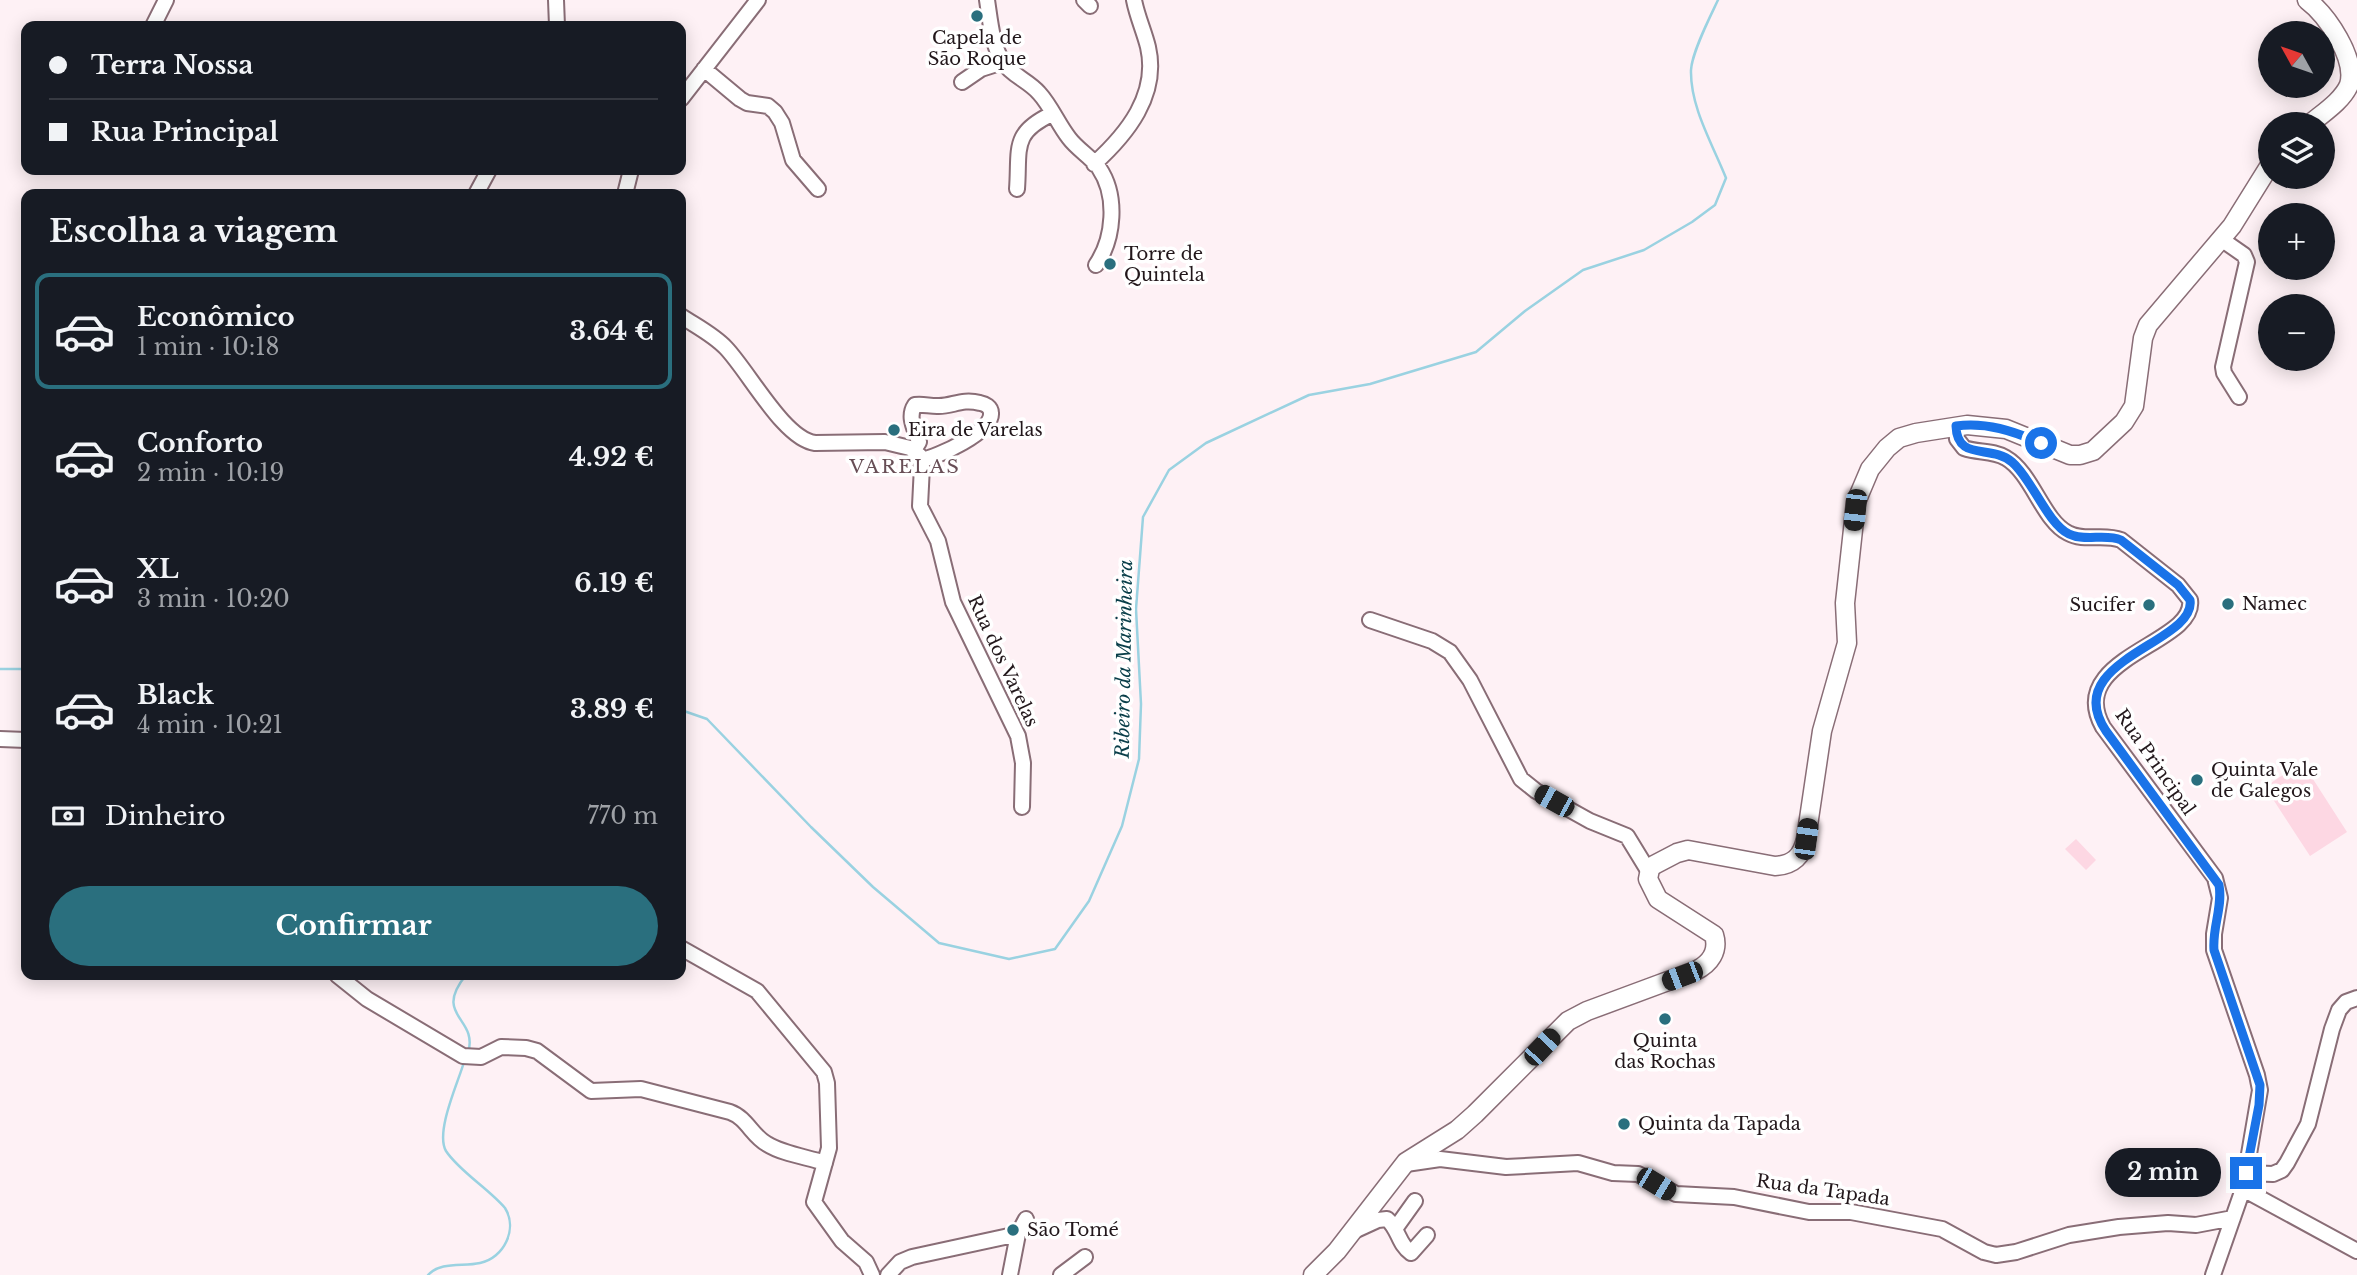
<!DOCTYPE html>
<html lang="pt">
<head>
<meta charset="utf-8">
<style>
  :root { --surface:#171b24; --page:#20242c; --text:#f1f3f6; --muted:#9ea1a6; --line:#363941; --accent:#2a6f7e }
  body { margin:0; font-family:"Libre Baskerville",serif; background:var(--page); color:var(--text); height:100vh; display:flex; flex-direction:column; font-size:26px; white-space:nowrap }
  * { box-sizing:border-box; margin:0 }
  p { font-size:23px; color:var(--muted) }
  .icon { flex:none; width:38px; height:38px; fill:none; stroke:currentColor; stroke-width:2; stroke-linecap:round; stroke-linejoin:round }
  .map { position:relative; flex:1; overflow:hidden }
  .drawer { position:absolute; left:21px; top:189px; width:665px; height:791px; display:flex; flex-direction:column; background:var(--surface); border-radius:14px; box-shadow:0 4px 18px #0003 }
  .drawer>* { flex:none }
  .guide { position:absolute; left:21px; top:21px; width:665px; height:154px; border-radius:14px; box-shadow:0 4px 18px #0003; display:grid; align-content:center; height:154px; padding:0 28px; background:var(--surface) }
  .needle { width:46px; rotate:310deg }
  .tools { position:absolute; left:2258px; top:21px; display:grid; gap:14px }
  .tools a { display:grid; place-items:center; width:77px; height:77px; border-radius:50%; background:var(--surface); box-shadow:0 4px 18px #0003; font-size:35px }
  .end { position:absolute; width:32px; height:32px; margin:-16px; border:9px solid #1a73e8; background:#fff; box-shadow:0 0 0 4px #fff }
  .from { border-radius:50% }
  .bubble { position:absolute; height:49px; border-radius:24px; background:var(--surface); box-shadow:0 4px 18px #0003; font-size:23px; font-weight:700; line-height:49px; text-align:center }
  .car { position:absolute; width:21px; height:42px; margin:-21px -10px; border-radius:9px; box-shadow:0 0 5px 2px #0007; background:linear-gradient(#222 24%,#8ab4d8 0 40%,#222 0 76%,#8ab4d8 0 86%,#222 0) }
  .guide b { display:flex; align-items:center; gap:24px; height:66px; font-size:26px }
  .guide b+b { border-top:2px solid var(--line) }
  .guide i { width:18px; height:18px; background:var(--text) }
  ul { padding:0; list-style:none }
  li { display:flex; align-items:center; gap:21px; height:116px; margin:0 14px 10px; padding:0 14px; border:4px solid transparent; border-radius:14px }
  li div { flex:1 }
  li b { display:block; font-size:26px }
  li em { font-style:normal; font-weight:700 }
  li.selected { border-color:var(--accent) }
  li>.icon { width:63px; height:63px; stroke-width:1.5 }
  h2 { padding:0 28px; font-size:32px; line-height:84px }
  .pay { display:flex; align-items:center; gap:18px; height:77px; padding:0 28px; font-size:26px }
  .pay p { margin-inline-start:auto }
  .cta { display:flex; gap:14px; margin-top:auto; padding:14px 28px }
  .cta a { flex:1; height:80px; border-radius:42px; background:var(--accent); color:#fff; font-size:28px; font-weight:700; line-height:80px; text-align:center }
  .map>svg:first-child { display:block }
  .green { fill:#fdd7e3 }
  .lines { fill:none; stroke-linecap:round; stroke-linejoin:round }
  .stream { stroke:#9ad2e1; stroke-width:2.5 }
  .minor-casing { stroke:#896d76; stroke-width:18 }
  .major-casing { stroke:#896d76; stroke-width:21 }
  .minor { stroke:#fff; stroke-width:14 }
  .major { stroke:#fff; stroke-width:18 }
  .route { stroke:#1a73e8; stroke-width:9 }
  .poi-dot { fill:#2a6f7e; stroke:#fff; stroke-width:2.5 }
  .labels { text-anchor:middle; dominant-baseline:central; stroke-width:7; stroke-linejoin:round; paint-order:stroke }
  .poi-label { font-size:18px; fill:#22171b; stroke:#fff; text-anchor:start }
  .street-label { font-size:18px; fill:#22171b; stroke:#fff }
  .neighbourhood-label { font-size:19px; letter-spacing:2px; fill:#684e56; stroke:#fff }
  .water-label { font-size:19px; font-style:italic; fill:#093e49; stroke:#fff }
</style>
</head>
<body>
<div class="map">
<svg width="2357" height="1275" viewBox="0 0 2357 1275">
  <rect width="100%" height="100%" fill="#fef1f5"/>
  <path class="green" d="M2302,762L2347,832L2310,856L2265,787Z
    M2076,839L2096,860L2086,870L2065,849Z"/>
  <g class="lines">
    <path class="stream" d="M0,669H26
      M681,710L707,719L811,827L873,887L939,943L1009,959L1055,949L1089,901L1122,826L1139,759L1141,704L1136,609L1143,517L1169,470L1206,443L1309,395L1370,384L1476,352L1525,311L1583,270L1644,250L1692,222L1715,205L1726,178C1713,145 1690,107 1691,70C1692,52 1710,17 1718,0
      M466,975C432,1017 479,1017 468,1053
      M428,1275C441,1261 463,1267 480,1263C504,1258 518,1229 505,1208C489,1189 459,1171 446,1151C435,1132 458,1083 464,1062"/>
    <defs>
      <path id="minor" d="M556,0L557,26
        M987,0C990,19 992,46 1003,62C1011,75 1029,81 1039,93C1051,106 1058,124 1069,138C1077,149 1091,157 1099,168C1118,196 1114,239 1096,265
        M1084,0L1090,6
        M153,26L166,0
        M704,69L740,99L747,103L768,106L775,112L782,123L793,160L818,189
        M962,82L981,69L1003,62
        M681,99L758,0
        M1094,164C1127,134 1159,95 1148,47C1144,31 1137,16 1134,0
        M1017,189C1020,149 1011,133 1052,114
        M476,194L489,170
        M625,194L631,170
        M2221,239L2244,255L2247,262L2223,367L2224,373L2239,397
        M681,316C696,326 714,335 726,348C749,372 784,439 815,443L885,442L910,448L920,456L922,466L920,506L938,541L953,602L1018,736L1023,763L1022,807
        M1956,426L1957,439L1964,448C1978,453 1993,450 2006,458C2032,473 2043,521 2068,533C2084,542 2104,533 2121,540L2178,585L2190,600C2197,644 2064,657 2103,727L2215,878L2220,898L2214,934V950L2257,1075L2260,1090L2243,1189L2213,1275
        M914,450L919,442C915,429 907,417 915,405C923,404 929,406 937,406C952,407 961,398 980,403C985,404 991,407 991,413C993,432 937,457 922,460
        M1370,620L1432,641L1450,652L1470,680L1521,779L1536,791L1590,821L1627,836L1649,872
        M0,739L26,740
        M681,948L757,991L824,1072L827,1083L829,1148L814,1202L842,1241L866,1262L872,1275
        M337,975L367,999L463,1056L481,1057L501,1047L526,1048L537,1051L591,1091L641,1089L730,1112C747,1118 752,1136 767,1144C783,1154 807,1157 825,1163
        M1406,1164L1440,1159L1506,1167L1578,1163L1613,1173L1638,1174L1676,1194L1734,1197L1809,1212H1851L1942,1229L1984,1252L1996,1255L2016,1252L2069,1235L2119,1227L2168,1223L2196,1225L2233,1218
        M2246,1173L2273,1174L2282,1170L2287,1163L2308,1124L2332,1029L2339,1010L2346,1002L2357,998
        M2243,1189L2357,1251
        M1395,1229L1415,1201
        M1354,1231L1378,1220L1387,1219C1399,1229 1398,1244 1411,1253L1427,1235
        M888,1275L900,1262L912,1257L1018,1234
        M1010,1275L1018,1234L1026,1219
        M1061,1275L1085,1257"/>
      <path id="major" d="M2307,0C2327,15 2357,59 2349,85C2342,101 2323,113 2310,124
        M1313,1275L1337,1251L1406,1162L1457,1130L1475,1114L1568,1021L1587,1011L1695,971C1710,964 1719,951 1714,935L1658,899L1648,879L1650,869L1654,865L1677,853L1688,850L1775,866C1793,865 1802,857 1806,839L1822,731L1847,643L1845,603L1856,502L1870,469L1887,448L1899,438L1916,433L1967,425L2006,429L2070,455H2080L2093,451L2124,422L2134,406L2143,338L2148,325L2232,226L2270,165"/>
    </defs>
    <use href="#minor" class="minor-casing"/>
    <use href="#major" class="major-casing"/>
    <use href="#minor" class="minor"/>
    <use href="#major" class="major"/>
  </g>
  <g class="lines">
    <path class="route" d="M2041,443C2013,431 1987,422 1956,426C1957,462 1991,444 2012,462C2032,479 2047,523 2069,534C2085,542 2105,533 2121,540L2178,585L2190,600C2197,643 2058,660 2106,731L2219,885C2223,907 2212,928 2214,950L2260,1085L2259,1105L2246,1173"/>
  </g>
  <g class="poi-dot">
    <circle cx="977" cy="16" r="7"/>
    <circle cx="1110" cy="264" r="7"/>
    <circle cx="894" cy="430" r="7"/>
    <circle cx="2228" cy="604" r="7"/>
    <circle cx="2149" cy="605" r="7"/>
    <circle cx="2197" cy="780" r="7"/>
    <circle cx="1665" cy="1019" r="7"/>
    <circle cx="1624" cy="1124" r="7"/>
    <circle cx="1013" cy="1230" r="7"/>
  </g>
  <g class="labels">
    <g class="poi-label">
      <text x="977" y="38" text-anchor="middle">Capela de<tspan x="977" dy="21">São Roque</tspan></text>
      <text x="1124" y="254">Torre de<tspan x="1124" dy="21">Quintela</tspan></text>
      <text x="908" y="430">Eira de Varelas</text>
      <text x="2242" y="604">Namec</text>
      <text x="2135" y="605" text-anchor="end">Sucifer</text>
      <text x="2211" y="770">Quinta Vale<tspan x="2211" dy="21">de Galegos</tspan></text>
      <text x="1665" y="1041" text-anchor="middle">Quinta<tspan x="1665" dy="21">das Rochas</tspan></text>
      <text x="1638" y="1124">Quinta da Tapada</text>
      <text x="1027" y="1230">São Tomé</text>
    </g>
    <g class="street-label">
      <text transform="translate(1003 661) rotate(65)">Rua dos Varelas</text>
      <text transform="translate(2155 762) rotate(55)">Rua Principal</text>
      <text transform="translate(1823 1190) rotate(8)">Rua da Tapada</text>
    </g>
    <g class="neighbourhood-label">
      <text x="905" y="466">VARELAS</text>
    </g>
    <g class="water-label">
      <text transform="translate(1124 659) rotate(-89)">Ribeiro da Marinheira</text>
    </g>
  </g>
</svg>
<div class="tools">
<a><svg class="needle" viewBox="-14 -14 28 28"><path d="M0-13l5 13h-10z" fill="#e53935"/><path d="M0 13l5-13h-10z" fill="#9ea1a6"/></svg></a>
<a><svg class="icon" aria-label="layers" viewBox="0 0 24 24"><path d="M12 4l9 5-9 5-9-5zM3 14l9 5 9-5"/></svg></a>
<a>+</a>
<a>−</a>
</div>
<i class="end from" style="left:2041px;top:443px"></i>
<i class="end" style="left:2246px;top:1173px"></i>
<div class="bubble" style="left:2105px;top:1148px;width:116px">2 min</div>
<i class="car" style="left:1855px;top:510px;rotate:186deg"></i>
<i class="car" style="left:1554px;top:801px;rotate:299deg"></i>
<i class="car" style="left:1806px;top:839px;rotate:8deg"></i>
<i class="car" style="left:1682px;top:976px;rotate:249deg"></i>
<i class="car" style="left:1542px;top:1047px;rotate:43deg"></i>
<i class="car" style="left:1656px;top:1184px;rotate:121deg"></i>
<div class="guide">
<b><i class="from"></i>Terra Nossa</b>
<b><i></i>Rua Principal</b>
</div>
<section class="drawer">
<h2>Escolha a viagem</h2>
<ul>
<li class="selected"><svg class="icon" aria-label="car" viewBox="0 0 24 24"><path d="M5 17H2v-5l4-1 3-4h7l3 4 3 1v5h-3M9 17h6M6 11h13"/><circle cx="7" cy="17" r="2"/><circle cx="17" cy="17" r="2"/></svg><div><b>Econômico</b><p>1 min · 10:18</p></div><em>3.64 €</em></li>
<li><svg class="icon" aria-label="car" viewBox="0 0 24 24"><path d="M5 17H2v-5l4-1 3-4h7l3 4 3 1v5h-3M9 17h6M6 11h13"/><circle cx="7" cy="17" r="2"/><circle cx="17" cy="17" r="2"/></svg><div><b>Conforto</b><p>2 min · 10:19</p></div><em>4.92 €</em></li>
<li><svg class="icon" aria-label="car" viewBox="0 0 24 24"><path d="M5 17H2v-5l4-1 3-4h7l3 4 3 1v5h-3M9 17h6M6 11h13"/><circle cx="7" cy="17" r="2"/><circle cx="17" cy="17" r="2"/></svg><div><b>XL</b><p>3 min · 10:20</p></div><em>6.19 €</em></li>
<li><svg class="icon" aria-label="car" viewBox="0 0 24 24"><path d="M5 17H2v-5l4-1 3-4h7l3 4 3 1v5h-3M9 17h6M6 11h13"/><circle cx="7" cy="17" r="2"/><circle cx="17" cy="17" r="2"/></svg><div><b>Black</b><p>4 min · 10:21</p></div><em>3.89 €</em></li>
</ul>
<div class="pay"><svg class="icon" aria-label="cash" viewBox="0 0 24 24"><path d="M3 7h18v10H3z"/><circle cx="12" cy="12" r="2"/></svg>Dinheiro<p>770 m</p></div>
<div class="cta"><a>Confirmar</a></div>
</section>
</div>
</body>
</html>
